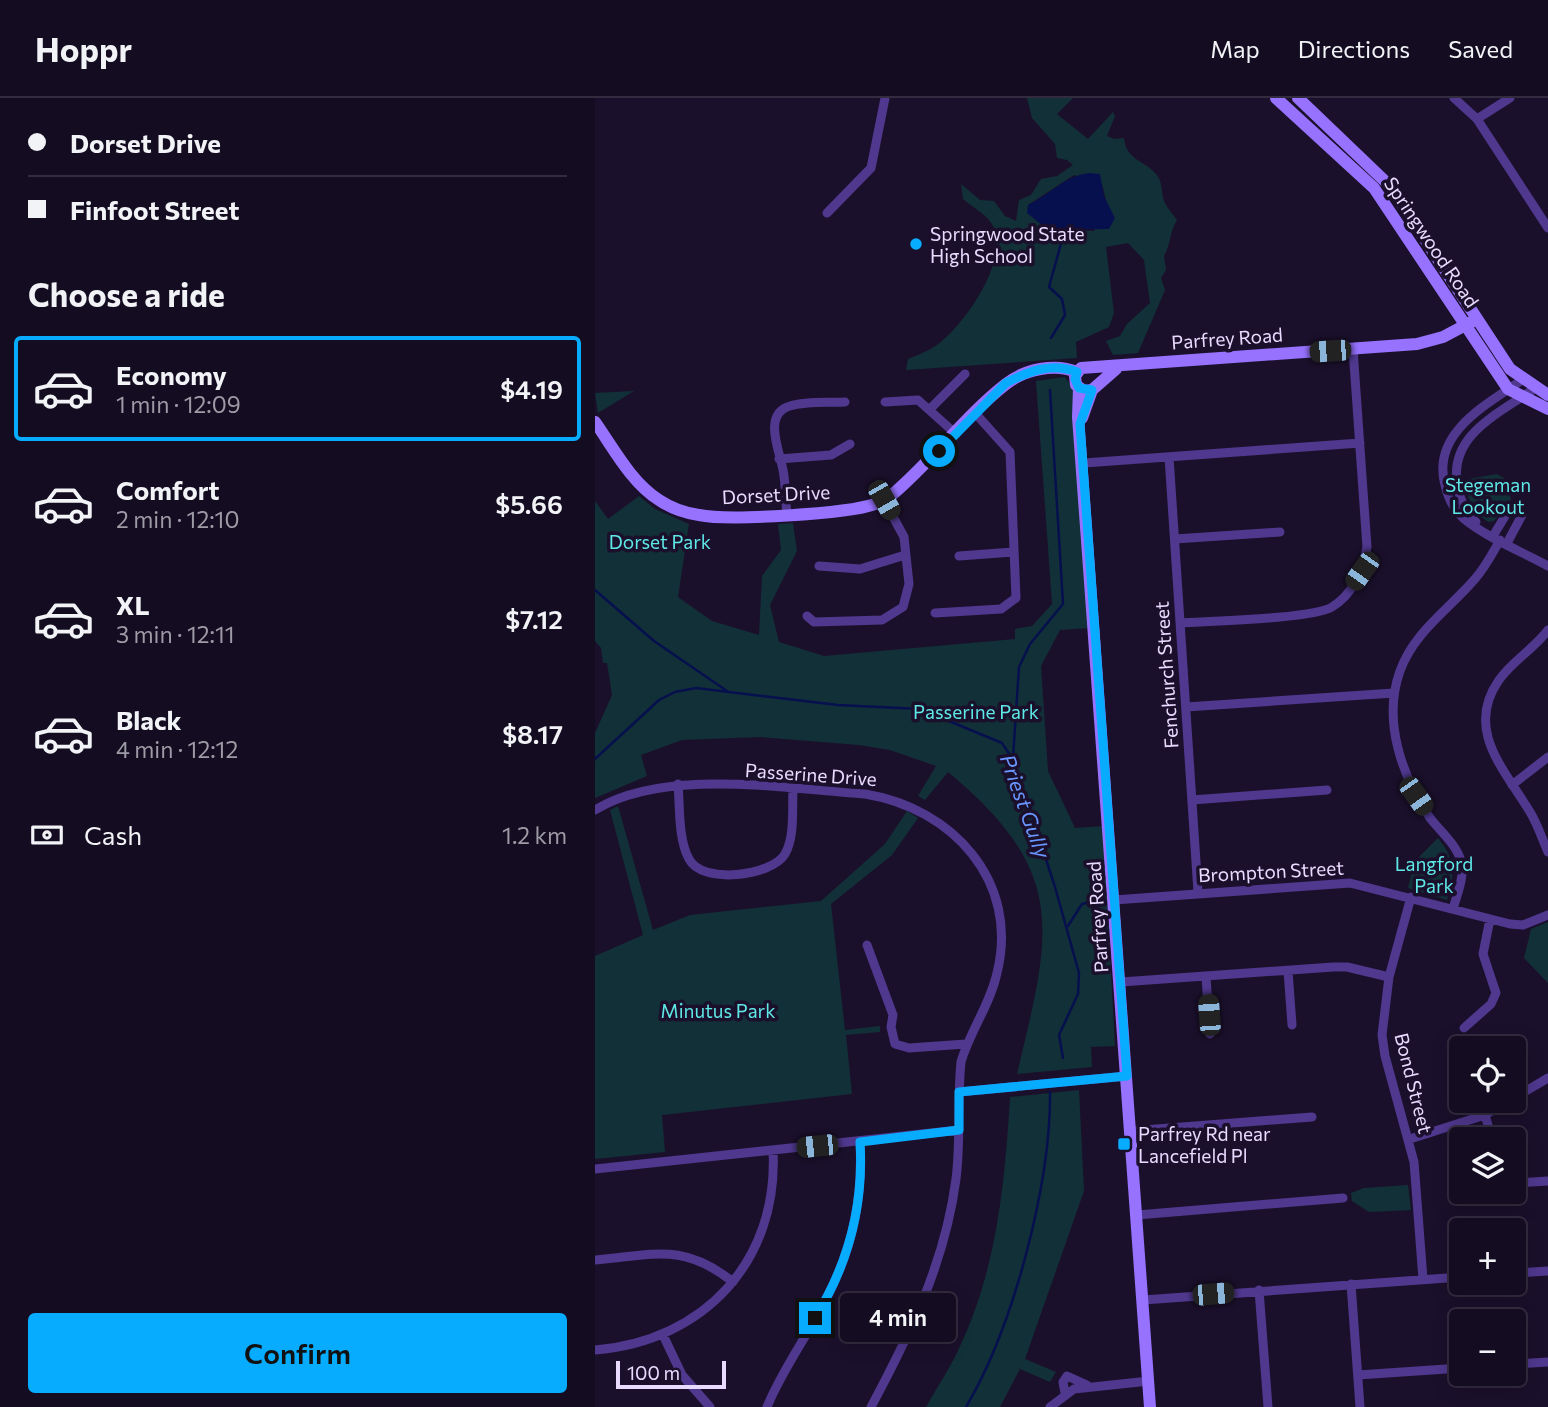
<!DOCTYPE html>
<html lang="en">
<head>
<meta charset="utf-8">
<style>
  :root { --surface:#140c21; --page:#1d152a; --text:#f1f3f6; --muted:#9d9ba5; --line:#332c3f; --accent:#07acff }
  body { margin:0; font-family:Commissioner,sans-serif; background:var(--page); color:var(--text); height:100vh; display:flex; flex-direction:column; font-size:26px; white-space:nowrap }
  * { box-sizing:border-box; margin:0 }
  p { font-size:23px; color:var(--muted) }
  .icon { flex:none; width:38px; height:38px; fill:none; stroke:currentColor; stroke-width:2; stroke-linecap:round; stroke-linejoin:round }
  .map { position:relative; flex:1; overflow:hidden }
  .details { display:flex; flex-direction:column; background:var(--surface); width:595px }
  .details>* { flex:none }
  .guide { display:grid; align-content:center; height:154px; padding:0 28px; background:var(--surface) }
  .tools { position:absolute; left:854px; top:938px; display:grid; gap:14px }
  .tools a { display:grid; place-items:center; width:77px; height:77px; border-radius:7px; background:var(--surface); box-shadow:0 4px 18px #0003,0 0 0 2px var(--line); font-size:35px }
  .scale { position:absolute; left:21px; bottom:18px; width:110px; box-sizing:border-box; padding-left:7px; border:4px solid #e8dbff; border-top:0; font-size:19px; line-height:24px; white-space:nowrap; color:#e8dbff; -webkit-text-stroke:5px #1b102c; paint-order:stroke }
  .end { position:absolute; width:32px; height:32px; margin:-16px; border:9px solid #07acff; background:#111; box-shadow:0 0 0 4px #111 }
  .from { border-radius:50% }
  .bubble { position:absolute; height:49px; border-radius:7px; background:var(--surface); box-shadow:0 4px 18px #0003,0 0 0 2px var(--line); font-size:23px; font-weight:600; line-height:49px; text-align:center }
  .car { position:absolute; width:21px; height:42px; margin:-21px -10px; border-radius:9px; box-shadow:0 0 5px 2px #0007; background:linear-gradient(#222 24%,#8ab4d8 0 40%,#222 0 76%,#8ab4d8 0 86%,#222 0) }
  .guide b { display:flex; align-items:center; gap:24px; height:66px; font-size:26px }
  .guide b+b { border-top:2px solid var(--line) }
  .guide i { width:18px; height:18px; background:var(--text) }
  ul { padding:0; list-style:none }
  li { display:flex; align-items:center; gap:21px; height:105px; margin:0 14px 10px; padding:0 14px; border:4px solid transparent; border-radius:7px }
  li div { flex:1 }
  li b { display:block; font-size:26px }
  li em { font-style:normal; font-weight:600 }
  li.selected { border-color:var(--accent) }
  li>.icon { width:63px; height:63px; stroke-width:1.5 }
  h2 { padding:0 28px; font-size:32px; line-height:84px }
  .pay { display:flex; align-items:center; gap:18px; height:77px; padding:0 28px; font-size:26px }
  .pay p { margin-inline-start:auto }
  .button { display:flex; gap:14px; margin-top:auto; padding:14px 28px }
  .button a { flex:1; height:80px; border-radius:7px; background:var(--accent); color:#111; font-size:28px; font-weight:600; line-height:80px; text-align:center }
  header { display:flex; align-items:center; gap:42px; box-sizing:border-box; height:98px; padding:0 35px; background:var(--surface); border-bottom:2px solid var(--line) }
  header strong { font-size:33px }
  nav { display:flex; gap:38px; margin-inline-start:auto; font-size:24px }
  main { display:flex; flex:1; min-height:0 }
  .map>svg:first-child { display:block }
  .green { fill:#123037; fill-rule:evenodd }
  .water { fill:#07104e }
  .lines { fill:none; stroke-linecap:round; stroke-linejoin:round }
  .stream { stroke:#07104e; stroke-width:2.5 }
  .street { stroke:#4f388e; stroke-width:9 }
  .secondary { stroke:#9772ff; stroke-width:12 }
  .route { stroke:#07acff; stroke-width:9 }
  .poi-dot { fill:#07acff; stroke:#1b102c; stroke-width:2.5 }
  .labels { text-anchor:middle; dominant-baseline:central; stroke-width:7; stroke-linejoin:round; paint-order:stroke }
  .poi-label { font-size:19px; fill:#e8dbff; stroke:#1b102c; text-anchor:start }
  .street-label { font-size:19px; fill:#e8dbff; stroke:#1b102c }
  .park-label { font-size:19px; fill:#5ee8e6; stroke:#1b102c }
  .water-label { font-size:21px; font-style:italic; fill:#6996ff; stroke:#1b102c }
</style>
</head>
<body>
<header>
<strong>Hoppr</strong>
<nav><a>Map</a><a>Directions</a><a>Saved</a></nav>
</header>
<main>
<section class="details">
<div class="guide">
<b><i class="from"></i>Dorset Drive</b>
<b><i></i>Finfoot Street</b>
</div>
<h2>Choose a ride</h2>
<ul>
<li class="selected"><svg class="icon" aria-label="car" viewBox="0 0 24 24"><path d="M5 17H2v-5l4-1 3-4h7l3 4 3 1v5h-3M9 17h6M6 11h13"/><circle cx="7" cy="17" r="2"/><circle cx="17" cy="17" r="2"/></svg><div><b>Economy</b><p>1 min · 12:09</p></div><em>$4.19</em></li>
<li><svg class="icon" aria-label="car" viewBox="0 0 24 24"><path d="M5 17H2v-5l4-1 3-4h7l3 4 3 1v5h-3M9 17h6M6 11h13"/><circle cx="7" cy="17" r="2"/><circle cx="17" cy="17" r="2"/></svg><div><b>Comfort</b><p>2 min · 12:10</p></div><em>$5.66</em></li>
<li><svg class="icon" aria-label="car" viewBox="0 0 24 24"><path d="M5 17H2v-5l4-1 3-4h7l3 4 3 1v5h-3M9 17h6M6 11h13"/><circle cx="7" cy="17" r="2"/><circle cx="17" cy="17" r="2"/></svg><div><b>XL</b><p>3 min · 12:11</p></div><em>$7.12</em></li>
<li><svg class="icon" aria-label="car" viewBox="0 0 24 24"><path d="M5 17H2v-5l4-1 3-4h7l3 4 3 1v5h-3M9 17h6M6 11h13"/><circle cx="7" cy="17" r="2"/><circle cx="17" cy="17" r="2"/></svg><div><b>Black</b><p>4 min · 12:12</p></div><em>$8.17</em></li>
</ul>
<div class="pay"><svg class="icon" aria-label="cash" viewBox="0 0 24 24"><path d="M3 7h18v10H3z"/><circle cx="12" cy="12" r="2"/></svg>Cash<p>1.2 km</p></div>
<div class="button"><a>Confirm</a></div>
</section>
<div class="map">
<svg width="953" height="1309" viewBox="0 0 953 1309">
  <rect width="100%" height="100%" fill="#1b102c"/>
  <path class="green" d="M432,0H478L462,16L493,41L518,14L520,18L512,38L519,41L529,40C531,62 549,62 561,76C568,84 566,94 569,103C572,110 578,116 582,122C574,135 576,146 569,158L571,172L566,180L570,192L543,255L518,257L511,243L525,238L532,226L555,205L549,162L533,145L511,149L519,215L514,229L481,244L482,260L311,272L313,261C323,257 333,253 342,247C369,227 413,165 399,130C394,117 378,110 368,101L366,86L385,102L399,103L410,118L421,123L424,102L436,97L446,81L462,78L478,67L472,62L462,60L460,46L437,20ZM479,77L507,86L513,110L499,133L467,132L433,107Z
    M470,279L479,292L495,530L465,532L446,568L453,673L480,730L508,728L520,948L496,949L497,969L422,976C455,836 476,776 353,674L330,702L323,698L341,668L295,652L264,647L165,639L87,642L46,657L52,678L0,700V635L17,597L12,565H8L6,550L0,543V403L13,421L44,398L60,411L94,426L83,499L117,523L164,537L167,478L186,452L183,426L198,425L202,453L175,507L184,544L229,558L420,541V531L437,528L457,506L441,283Z
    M39,293L3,315L0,295Z
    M902,376L912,382L916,402L899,423L893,424L879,413L867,382Z
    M23,708L58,832L95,817L226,803L290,746L312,713L323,720L297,757L236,806L250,932L285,928V934L251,937L257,996L67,1017L70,1054L0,1061V858L48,837L15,712Z
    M843,740C861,762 860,776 852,802L813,790L820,763Z
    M953,824V885L929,860L936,831Z
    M484,992L489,1093L430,1261L461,1274L455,1284L425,1271L405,1309H331C342,1289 356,1269 365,1248C402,1170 410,1084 415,999Z
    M813,1087L816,1112L774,1114L757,1103L756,1095L769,1090Z"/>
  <path class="water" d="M494,75L505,76L509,98L520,120L514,131L453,132L432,115L433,107C455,97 469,78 494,75Z"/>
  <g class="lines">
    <path class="stream" d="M456,240L470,217L467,201L454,189L470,131
      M0,492L59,543L132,593
      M418,660L424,569L435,546L468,506L455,292
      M0,661L64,602L80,594L101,590L243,607L325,611L407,645L419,663L460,789L484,875L483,896L464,937L468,960
      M473,828L487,806L495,804
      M371,1309C418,1230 456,1086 455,994"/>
    <path class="street" d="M859,0L882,21L953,130
      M882,21L915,0
      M232,115L276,70L290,0
      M927,282C891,307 836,335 850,387C853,400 858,411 868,420C892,440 926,453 953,468
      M290,304L323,302L361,336
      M335,311L370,276
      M574,359L603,794
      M184,361L236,357L255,346
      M489,365L765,345
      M192,416C190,401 191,386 188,372C185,354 167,316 195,308C212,303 233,305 250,304
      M881,424C870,413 864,400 862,385C855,335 906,315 940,290
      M898,438L915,410L923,409L927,417L912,445
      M580,441L685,434
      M364,458L418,454
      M224,468L265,471L310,457
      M340,515L406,511L421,500L415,354L381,316
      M212,518L219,524L287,522L308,509L314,486L309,439L289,402
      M585,525C615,523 717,521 737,509C758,496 768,472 772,449L758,251
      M953,532C939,551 917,563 904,582C869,632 910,672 935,714C943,727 947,741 953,754
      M591,609L799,595
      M83,686C85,709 83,741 94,761C107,787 177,778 190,756C200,739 197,710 198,691
      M917,687L953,659
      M597,702L732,692
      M0,712C70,669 190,691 270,696C357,710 425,783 402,875C395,907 375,933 366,964C362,1003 366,1042 361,1081C350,1165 315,1236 276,1309
      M816,799L794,879L787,937L790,958L819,1064L828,1181
      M519,802L755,785L915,826L928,827L953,817
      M858,811C862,796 870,779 866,763C861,746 846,734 835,720C807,678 787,623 805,573C819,534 853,512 879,482C890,470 897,456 905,442
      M272,847L298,917L296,929L300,946L314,950L371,946
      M693,873L697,927
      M611,879L615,936
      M526,884L738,869H752L794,879
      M869,930L896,906L901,895L888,856L895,821
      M364,994L532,978
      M919,1000L953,980
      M890,1017L897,1041
      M536,1033L717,1019
      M815,1041L890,1017L913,1003
      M0,1071L364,1032
      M919,1085L953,1083
      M542,1117L748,1100
      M0,1162C59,1157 88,1144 138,1184
      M919,1175L953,1173
      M756,1186L765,1309
      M664,1192L673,1309
      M548,1202L866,1179
      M68,1237L87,1277L115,1309
      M0,1252C109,1243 184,1163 178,1052
      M919,1266L953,1264
      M763,1277L866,1270
      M470,1295L468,1284L472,1278L492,1287
      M172,1309C187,1272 211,1240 229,1205C257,1153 268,1102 265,1044
      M455,1309L479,1291L554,1283"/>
    <path class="secondary" d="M681,0L779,90L913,291L953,311
      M703,0L795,88L915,271L953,297
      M484,290L483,319L555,1309
      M497,292L489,293L481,287L480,278L486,270L822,246L848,239L882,221
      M487,320L497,292L521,271
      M0,324C19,351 36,384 64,402C76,410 90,415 104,417C133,423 252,416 280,406C286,404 292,400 298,396C338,362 370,318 411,286C430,271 460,265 482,274"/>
  </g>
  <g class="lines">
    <path class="route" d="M220,1220C254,1165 269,1108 265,1044L364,1032V994L532,978L485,326L497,292L484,290L480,281L482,274C457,264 434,273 411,285L344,353"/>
  </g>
  <g class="poi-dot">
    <circle cx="321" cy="146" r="7"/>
    <rect x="522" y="1039" width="14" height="14" rx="3.5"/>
  </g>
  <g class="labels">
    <g class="poi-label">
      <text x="335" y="135">Springwood State<tspan x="335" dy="22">High School</tspan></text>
      <text x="543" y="1035">Parfrey Rd near<tspan x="543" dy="22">Lancefield Pl</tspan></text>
    </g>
    <g class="street-label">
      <text transform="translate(837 144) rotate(56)">Springwood Road</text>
      <text transform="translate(632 240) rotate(-4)">Parfrey Road</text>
      <text transform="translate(181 396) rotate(-3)">Dorset Drive</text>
      <text transform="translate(571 577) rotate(-94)">Fenchurch Street</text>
      <text transform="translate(216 676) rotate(4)">Passerine Drive</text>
      <text transform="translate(676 773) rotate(-3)">Brompton Street</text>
      <text transform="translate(502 819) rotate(-94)">Parfrey Road</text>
      <text transform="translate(819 985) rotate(76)">Bond Street</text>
    </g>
    <g class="park-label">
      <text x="893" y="386">Stegeman<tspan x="893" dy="22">Lookout</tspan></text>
      <text x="65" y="443">Dorset Park</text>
      <text x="381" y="613">Passerine Park</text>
      <text x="839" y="765">Langford<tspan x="839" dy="22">Park</tspan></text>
      <text x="123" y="912">Minutus Park</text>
    </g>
    <g class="water-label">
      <text transform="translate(431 708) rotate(70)">Priest Gully</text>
    </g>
  </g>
</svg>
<div class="tools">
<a><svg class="icon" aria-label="locate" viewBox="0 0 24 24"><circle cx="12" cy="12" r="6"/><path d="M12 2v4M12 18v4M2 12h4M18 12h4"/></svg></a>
<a><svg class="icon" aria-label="layers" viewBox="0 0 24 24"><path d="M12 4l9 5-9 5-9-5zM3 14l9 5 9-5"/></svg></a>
<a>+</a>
<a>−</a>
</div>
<div class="scale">100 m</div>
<i class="end from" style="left:344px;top:353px"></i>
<i class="end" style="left:220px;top:1220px"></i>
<div class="bubble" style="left:245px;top:1195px;width:116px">4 min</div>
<i class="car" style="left:735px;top:253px;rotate:266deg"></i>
<i class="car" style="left:289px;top:402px;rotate:150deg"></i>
<i class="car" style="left:767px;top:473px;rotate:215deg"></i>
<i class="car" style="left:821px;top:698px;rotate:145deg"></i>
<i class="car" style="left:614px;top:917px;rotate:356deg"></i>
<i class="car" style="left:222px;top:1048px;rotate:264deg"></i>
<i class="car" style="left:618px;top:1196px;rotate:85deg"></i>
</div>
</main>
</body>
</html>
